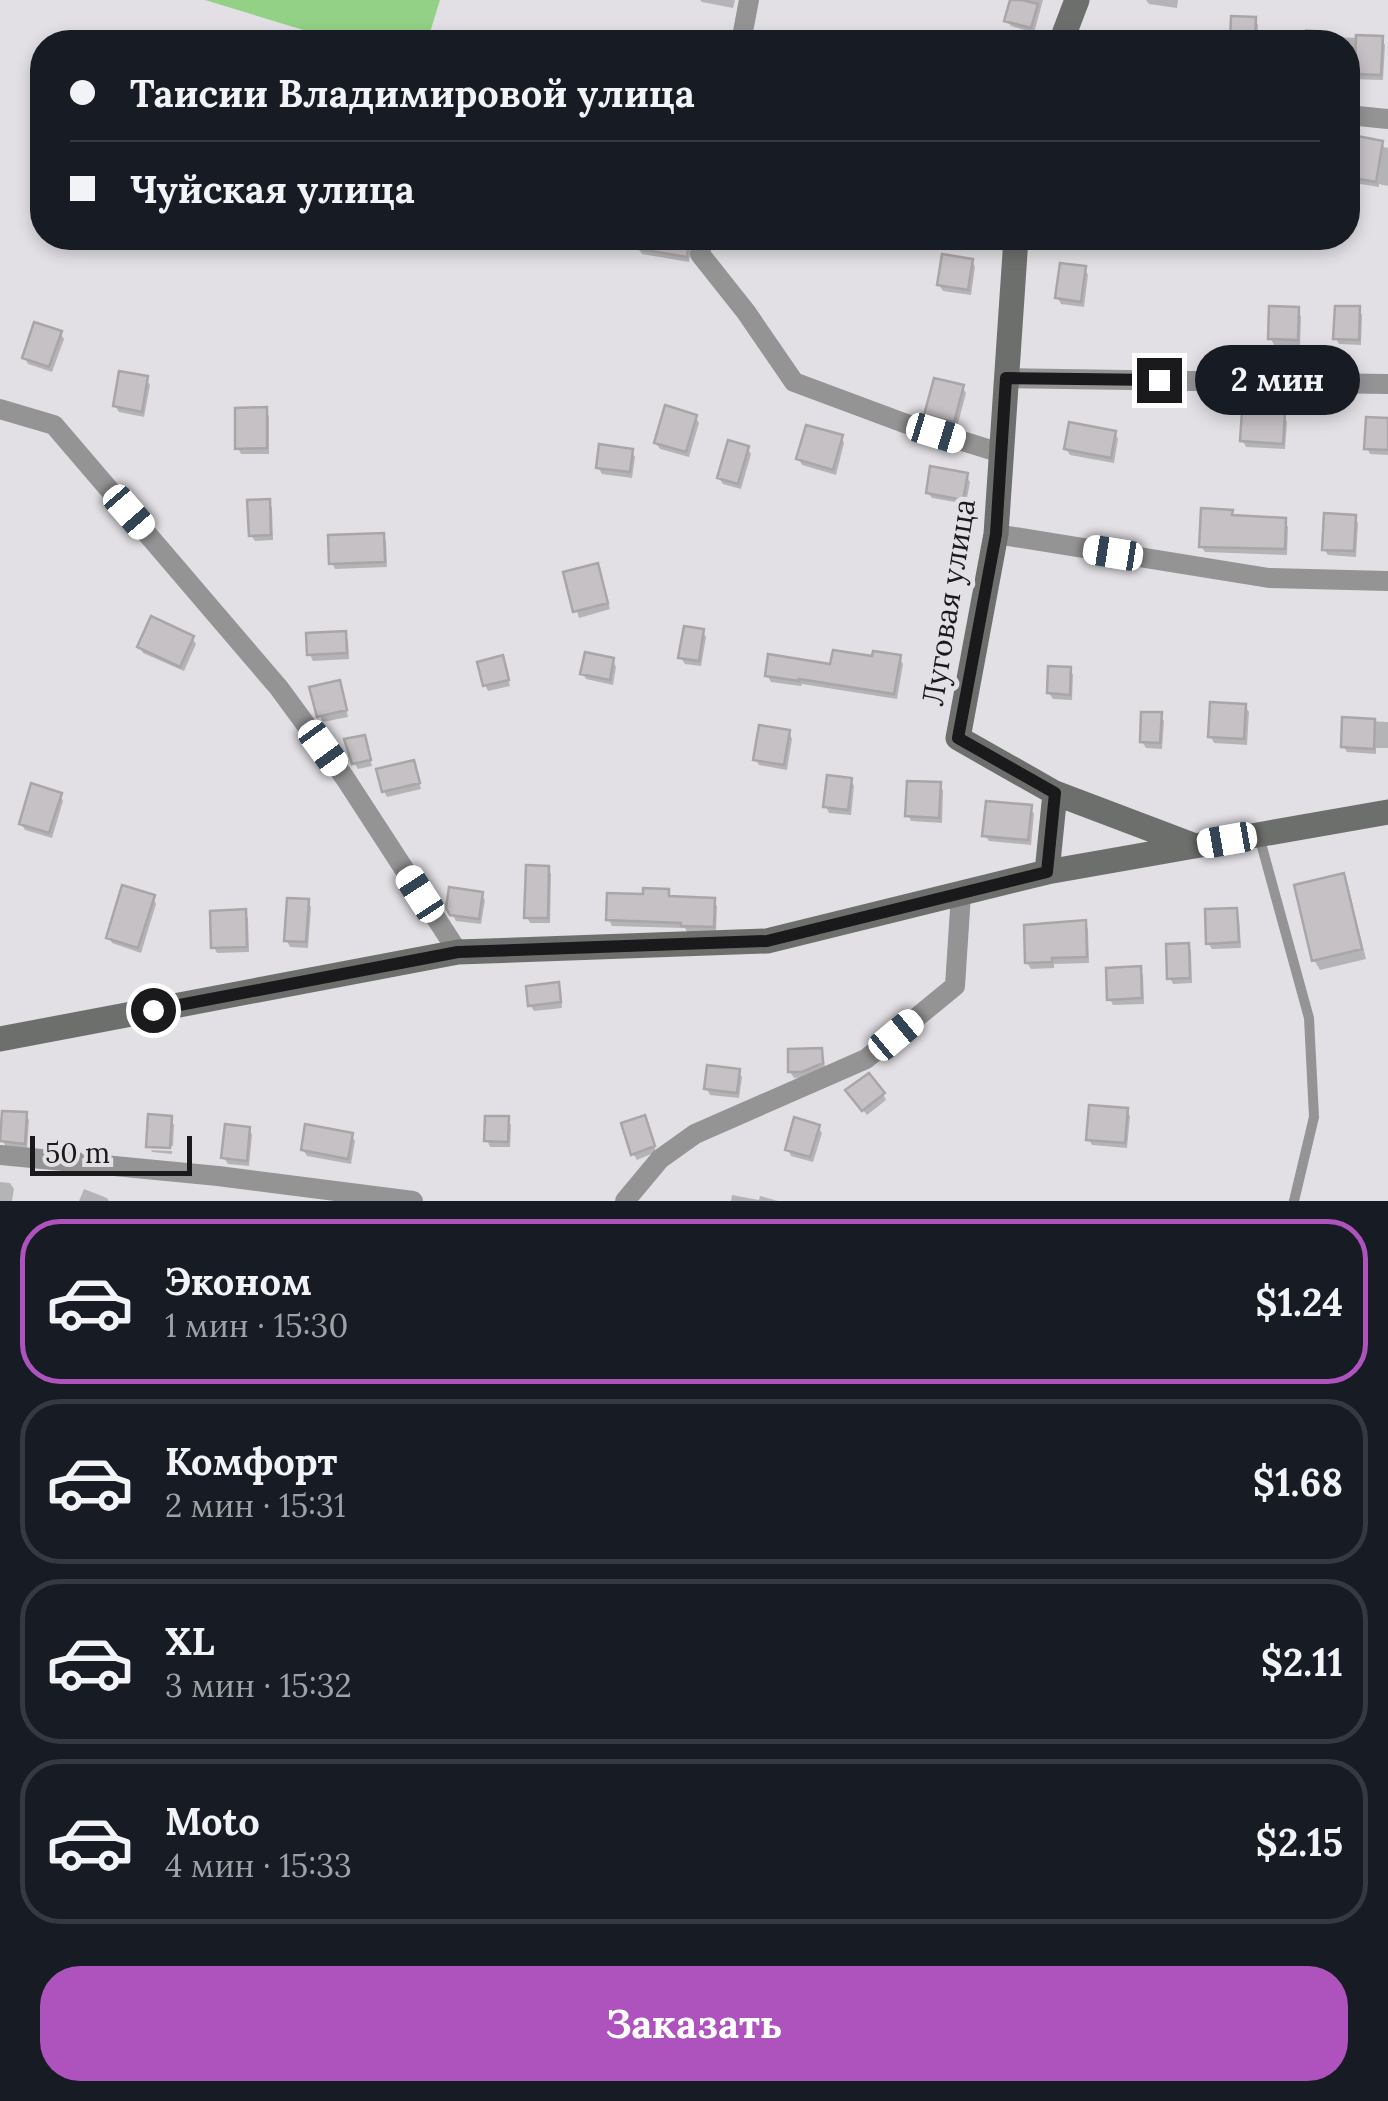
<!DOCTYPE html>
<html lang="ru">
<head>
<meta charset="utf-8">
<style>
  :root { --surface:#171b24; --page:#242831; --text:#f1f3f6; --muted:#9ea1a6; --line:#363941; --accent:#ae52bd }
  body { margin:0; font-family:Lora,serif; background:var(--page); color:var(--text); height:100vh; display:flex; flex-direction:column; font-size:38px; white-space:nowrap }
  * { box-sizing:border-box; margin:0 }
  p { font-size:32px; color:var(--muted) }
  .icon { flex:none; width:55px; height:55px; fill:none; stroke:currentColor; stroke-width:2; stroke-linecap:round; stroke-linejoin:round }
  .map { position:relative; height:1201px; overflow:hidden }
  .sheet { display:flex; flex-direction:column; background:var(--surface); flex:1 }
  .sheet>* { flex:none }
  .hud { position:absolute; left:30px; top:30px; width:1330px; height:220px; border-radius:40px; box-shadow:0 5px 15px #0003; display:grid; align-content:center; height:220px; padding:0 40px; background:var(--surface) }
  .scale { position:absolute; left:30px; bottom:25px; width:162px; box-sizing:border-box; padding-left:10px; border:5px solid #1a191b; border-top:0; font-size:28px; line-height:35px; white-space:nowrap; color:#1a191b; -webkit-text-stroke:8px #e2e0e4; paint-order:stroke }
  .end { position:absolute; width:45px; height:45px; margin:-22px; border:12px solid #1a191b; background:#fff; box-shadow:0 0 0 5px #fff }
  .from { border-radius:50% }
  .bubble { position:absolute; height:70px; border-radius:35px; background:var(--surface); box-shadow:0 5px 15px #0003; font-size:32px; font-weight:800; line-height:70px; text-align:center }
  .car { position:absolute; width:30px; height:60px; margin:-30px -15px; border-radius:12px; box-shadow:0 0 8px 2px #0007; background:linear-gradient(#fff 24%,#345 0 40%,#fff 0 76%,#345 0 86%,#fff 0) }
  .hud b { display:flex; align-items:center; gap:35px; height:95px; font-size:38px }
  .hud b+b { border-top:2px solid var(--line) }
  .hud i { width:25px; height:25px; background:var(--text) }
  ul { padding:18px 0 0; list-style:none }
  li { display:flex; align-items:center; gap:30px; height:165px; margin:0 20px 15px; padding:0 20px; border:5px solid var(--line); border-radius:40px }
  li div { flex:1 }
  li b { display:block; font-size:38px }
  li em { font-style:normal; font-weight:800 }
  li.current { border-color:var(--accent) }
  li>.icon { width:90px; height:90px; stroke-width:1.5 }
  .primary-button { display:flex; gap:20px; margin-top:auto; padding:20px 40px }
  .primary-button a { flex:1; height:115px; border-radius:40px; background:var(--accent); color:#fff; font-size:40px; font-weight:800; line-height:115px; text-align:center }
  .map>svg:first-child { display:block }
  .green { fill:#92d186 }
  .shadow { fill:#0003 }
  .building { fill:#c6c1c4; stroke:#aaa6a8; stroke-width:2.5 }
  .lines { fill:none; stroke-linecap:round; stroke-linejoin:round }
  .lane { stroke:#939493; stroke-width:10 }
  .street { stroke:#939493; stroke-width:20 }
  .secondary { stroke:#6d6f6d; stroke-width:25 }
  .route { stroke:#1a191b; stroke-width:12 }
  .labels { text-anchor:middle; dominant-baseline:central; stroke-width:10; stroke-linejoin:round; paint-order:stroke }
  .street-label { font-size:30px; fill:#1a191b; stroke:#e2e0e4 }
</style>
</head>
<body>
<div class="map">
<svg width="1388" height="1201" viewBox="0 0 1388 1201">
  <rect width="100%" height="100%" fill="#e2e0e4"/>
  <path class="green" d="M205,0H440L427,42H343Z"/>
  <path class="shadow" d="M700,0H735L733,8L702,2Z
    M1013,0H1043L1034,33L1011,26L1007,20Z
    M1146,0H1178L1177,8L1149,4Z
    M1233,18L1254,19L1258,25L1257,42H1232Z
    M1305,29L1332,31L1335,37L1381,39L1385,45L1383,80L1348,79V42H1304Z
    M1382,143L1384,147L1388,148V186L1379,184V187L1348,182V144Z
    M640,238H690L692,242L689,262L642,254L638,248Z
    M741,238H774L772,245L743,240Z
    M972,261L975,267L971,295L943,291L939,285Z
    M1085,269L1088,275L1084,307L1061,304L1058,298Z
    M1359,309L1362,315L1361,345L1339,344L1336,338Z
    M1297,310L1301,316L1300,346L1274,345L1271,339Z
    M60,333L64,339L52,372L28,364L25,358Z
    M146,379L150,385L144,417L119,412L115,406Z
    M962,387L966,393L957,427L931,420L927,414Z
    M265,410L269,416V454H241L238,448Z
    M1283,416L1287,422L1285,449L1246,447L1243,441Z
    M695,417L699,423L689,457L660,449L656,443Z
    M1388,421V455L1370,454L1367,448Z
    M1115,433L1118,439L1114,463L1070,455L1066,449Z
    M841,437L844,443L836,475L802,465L799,459Z
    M747,448L751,454L741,489L723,484L719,478Z
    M631,451L635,457L632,478L602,474L598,467Z
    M966,475L970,482L966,504L932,498L928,492Z
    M268,502L272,508L273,540L255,541L251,535Z
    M1231,512L1234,518L1285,521L1288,527L1287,555L1205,552L1201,546Z
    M1354,517L1358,523L1356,557L1328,555L1324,549Z
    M382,535L386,541L387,567L335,569L332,563Z
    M600,572L610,609L579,618L566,574Z
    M702,631L706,637L701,666L685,664L681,658Z
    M344,633L348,640L349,659L313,661L310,655Z
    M192,638L196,644L184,671L143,653L140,647Z
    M899,657L903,664L897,699L802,684L801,686L771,682L767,675L874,659Z
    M502,658L510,686L488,691L485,685Z
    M613,661L616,667L613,685L586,679L583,673Z
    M1070,669L1073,675L1072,700L1053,699L1049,693Z
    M342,689L348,717L323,722L320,716Z
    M1245,706L1249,712L1247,745L1214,743L1211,737Z
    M1160,715L1164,721L1162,749L1146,748L1142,742Z
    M1345,720L1388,722V748H1376V754L1347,752L1343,746Z
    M789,732L792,739L787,770L759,765L755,759Z
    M364,738L372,766L358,769L354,763Z
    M413,763L421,789L387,797L384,791Z
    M851,780L854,786L851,815L829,813L826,807Z
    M940,784L943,791L942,823L911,821L908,815Z
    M60,795L63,801L52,838L25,830L21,823Z
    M1030,808L1034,814L1031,845L989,841L985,835Z
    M548,868L551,874L550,923H530L527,917Z
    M1342,876L1348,886L1366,959L1320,970L1314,960Z
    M668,892L672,899L713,900L717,906L716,932H687L685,928L612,926L609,920L645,897Z
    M481,894L485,900L481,924L456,921L448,907Z
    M153,898L156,904L141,953L112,943L109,937Z
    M307,901L311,907L308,948L290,947L287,941Z
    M1236,910L1239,917L1241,948L1212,949L1208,943Z
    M244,911L248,918L249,952L217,953L214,947Z
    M1084,923L1088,929L1089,963L1054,964V968L1031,969L1027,963Z
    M1187,945L1191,951L1192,983L1173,984L1170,978Z
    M1140,969L1143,975L1144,1004L1113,1005L1110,999Z
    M557,985L561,991L562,1008L534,1011L530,1005Z
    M821,1051L824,1057L825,1069L807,1077L794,1078L790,1072Z
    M738,1071L742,1077L739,1098L710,1095L707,1089Z
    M883,1094L886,1100L867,1115L852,1096Z
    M1126,1110L1130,1116L1127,1148L1092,1145L1089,1139Z
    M25,1114L29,1120L27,1149L6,1147L3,1141Z
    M170,1118L174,1125L173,1146L149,1145Z
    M507,1119L511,1125L510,1147H490L487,1140Z
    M647,1124L656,1152L637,1160L633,1154Z
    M818,1127L822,1133L813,1162L791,1156L788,1149Z
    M249,1129L252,1135L249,1166L228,1164L224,1158Z
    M351,1135L355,1141L351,1164L307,1156L303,1150Z
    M151,1150L172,1151V1154L152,1152Z
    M0,1182L10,1183L14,1189L12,1201H0Z
    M84,1189L107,1198L109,1201H79Z
    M732,1195L759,1200L760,1196L778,1201H731Z"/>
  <path class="building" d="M1010,0H1022L1038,4L1031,28L1004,21Z
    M1231,16L1256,17L1255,42H1230Z
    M1356,35L1383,36L1381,75L1355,74Z
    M1352,135L1383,141L1376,182L1348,177Z
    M628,238H689L687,257L627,247Z
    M942,254L973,259L968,290L937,285Z
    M1060,263L1086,266L1081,302L1055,298Z
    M1269,306L1299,307L1298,340L1268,339Z
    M1335,306H1360L1359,340L1333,339Z
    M34,322L62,331L49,367L22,358Z
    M119,371L148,376L142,412L113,406Z
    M934,378L964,385L954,422L924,415Z
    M665,405L697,415L686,452L654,443Z
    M267,407V448L235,449V408Z
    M1242,411L1285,413L1283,444L1240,441Z
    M1366,417L1388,418V450L1364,449Z
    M1069,422L1116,431L1111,458L1064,449Z
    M806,425L843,435L833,470L796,459Z
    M728,440L749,446L738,484L717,478Z
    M599,444L633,449L630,472L596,468Z
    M930,466L968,473L963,500L926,493Z
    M270,499L271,535L249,536L247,500Z
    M1201,508L1233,510L1232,515L1286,518L1285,549L1199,547Z
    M1324,513L1356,515L1354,551L1322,550Z
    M384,533L385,562L329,564L328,535Z
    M598,563L608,603L573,612L563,572Z
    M151,616L194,636L180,667L137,647Z
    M684,626L704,629L699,661L678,658Z
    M346,631L347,653L307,655L306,633Z
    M833,650L872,656L873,651L901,655L894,694L799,679V681L765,676L768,654L830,664Z
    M585,652L614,658L610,680L580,674Z
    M503,655L509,680L483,686L477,662Z
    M1048,666L1071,667L1070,695L1047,693Z
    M340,680L347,710L317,717L309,687Z
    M1210,702L1246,704L1244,739L1208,737Z
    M1141,712H1162L1160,743L1140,742Z
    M1342,717L1375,719L1374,749L1341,747Z
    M759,725L790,730L784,765L753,760Z
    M365,735L371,760L352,764L344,739Z
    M414,760L420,783L382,792L376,769Z
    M827,775L852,778L848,810L823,807Z
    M907,781L941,782L939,818L905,816Z
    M31,783L62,793L49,833L19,824Z
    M986,801L1032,805L1028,840L982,836Z
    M526,865L549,866L548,918H524Z
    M1344,873L1362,949L1312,961L1294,885Z
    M122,885L155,895L138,948L106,938Z
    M449,887L483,892L479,919L450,915L446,908Z
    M643,888L669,889V896L715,898L714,927L681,926V923L606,920L607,893L643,894Z
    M287,898L309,899L306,942L284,941Z
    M1237,908L1239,942L1206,944L1205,909Z
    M246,909L247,947L211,948L210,911Z
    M1086,920L1087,957L1052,958V962L1025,963L1024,925Z
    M1189,943L1190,978L1167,979L1166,944Z
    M1141,966L1142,998L1107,1000L1106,968Z
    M559,982L561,1002L528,1006L526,986Z
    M822,1048L823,1063L802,1072H788V1049Z
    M707,1065L740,1069L737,1093L704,1089Z
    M869,1073L885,1093L862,1111L845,1090Z
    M1089,1105L1128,1108L1125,1143L1086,1140Z
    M2,1111L27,1112L25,1144L0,1141Z
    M148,1114L172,1116L170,1148L146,1147Z
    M645,1115L655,1146L631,1155L621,1123Z
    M485,1116H509L508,1142L484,1141Z
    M794,1117L820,1125L810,1157L785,1150Z
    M225,1124L250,1127L247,1161L221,1158Z
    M305,1124L353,1133L348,1159L301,1150Z"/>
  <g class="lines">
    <path class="lane" d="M1259,836L1309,1018L1314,1117L1294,1201"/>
    <path class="street" d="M741,42L749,0
      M1348,115L1388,119
      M703,238L700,254L746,312L794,382L904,423L1001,453
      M1006,378L1388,384
      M0,409L54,425L279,688L345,778L458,952
      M996,534L1269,578L1388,581
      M0,1155L218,1176L413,1201
      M625,1201L660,1159L695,1134L866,1059L955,986L961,894"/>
    <path class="secondary" d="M1061,42L1077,0
      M1016,238L996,534L958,738L1055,793L1195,846
      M1047,872L1055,793
      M0,1039L458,952L767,941L1047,872L1388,812"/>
  </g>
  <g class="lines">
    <path class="route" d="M153,1010L458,952L767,941L1047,872L1055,793L958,738L996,534L1006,378L1159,380"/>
  </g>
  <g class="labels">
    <g class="street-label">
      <text transform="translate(948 602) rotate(-81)">Луговая улица</text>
    </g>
  </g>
</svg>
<div class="scale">50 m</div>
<i class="end from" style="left:153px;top:1010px"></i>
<i class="end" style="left:1159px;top:380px"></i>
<div class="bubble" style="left:1195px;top:345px;width:165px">2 мин</div>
<i class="car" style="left:936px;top:433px;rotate:107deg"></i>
<i class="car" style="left:129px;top:512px;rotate:139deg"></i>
<i class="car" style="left:1113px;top:553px;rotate:279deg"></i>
<i class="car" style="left:323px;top:748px;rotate:144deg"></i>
<i class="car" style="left:1227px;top:840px;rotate:260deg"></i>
<i class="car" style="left:420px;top:894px;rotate:327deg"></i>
<i class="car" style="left:896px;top:1035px;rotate:50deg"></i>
<div class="hud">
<b><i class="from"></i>Таисии Владимировой улица</b>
<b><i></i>Чуйская улица</b>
</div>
</div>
<section class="sheet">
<ul>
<li class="current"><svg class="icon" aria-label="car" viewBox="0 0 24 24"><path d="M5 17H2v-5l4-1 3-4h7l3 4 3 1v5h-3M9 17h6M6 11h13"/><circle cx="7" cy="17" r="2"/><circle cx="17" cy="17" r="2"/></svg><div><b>Эконом</b><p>1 мин · 15:30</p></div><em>$1.24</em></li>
<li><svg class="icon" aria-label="car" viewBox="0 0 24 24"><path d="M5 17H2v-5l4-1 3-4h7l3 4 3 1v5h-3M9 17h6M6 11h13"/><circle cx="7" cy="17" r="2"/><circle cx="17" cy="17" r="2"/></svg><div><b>Комфорт</b><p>2 мин · 15:31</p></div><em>$1.68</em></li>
<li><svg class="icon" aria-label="car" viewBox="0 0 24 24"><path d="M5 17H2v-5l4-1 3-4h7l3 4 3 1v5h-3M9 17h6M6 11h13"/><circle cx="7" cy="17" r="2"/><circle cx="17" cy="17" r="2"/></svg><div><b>XL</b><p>3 мин · 15:32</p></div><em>$2.11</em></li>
<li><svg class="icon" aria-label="car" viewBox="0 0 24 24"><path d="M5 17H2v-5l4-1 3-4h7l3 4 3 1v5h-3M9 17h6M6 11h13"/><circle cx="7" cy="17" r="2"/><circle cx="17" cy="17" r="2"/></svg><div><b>Moto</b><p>4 мин · 15:33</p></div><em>$2.15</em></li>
</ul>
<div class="primary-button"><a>Заказать</a></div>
</section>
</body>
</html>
